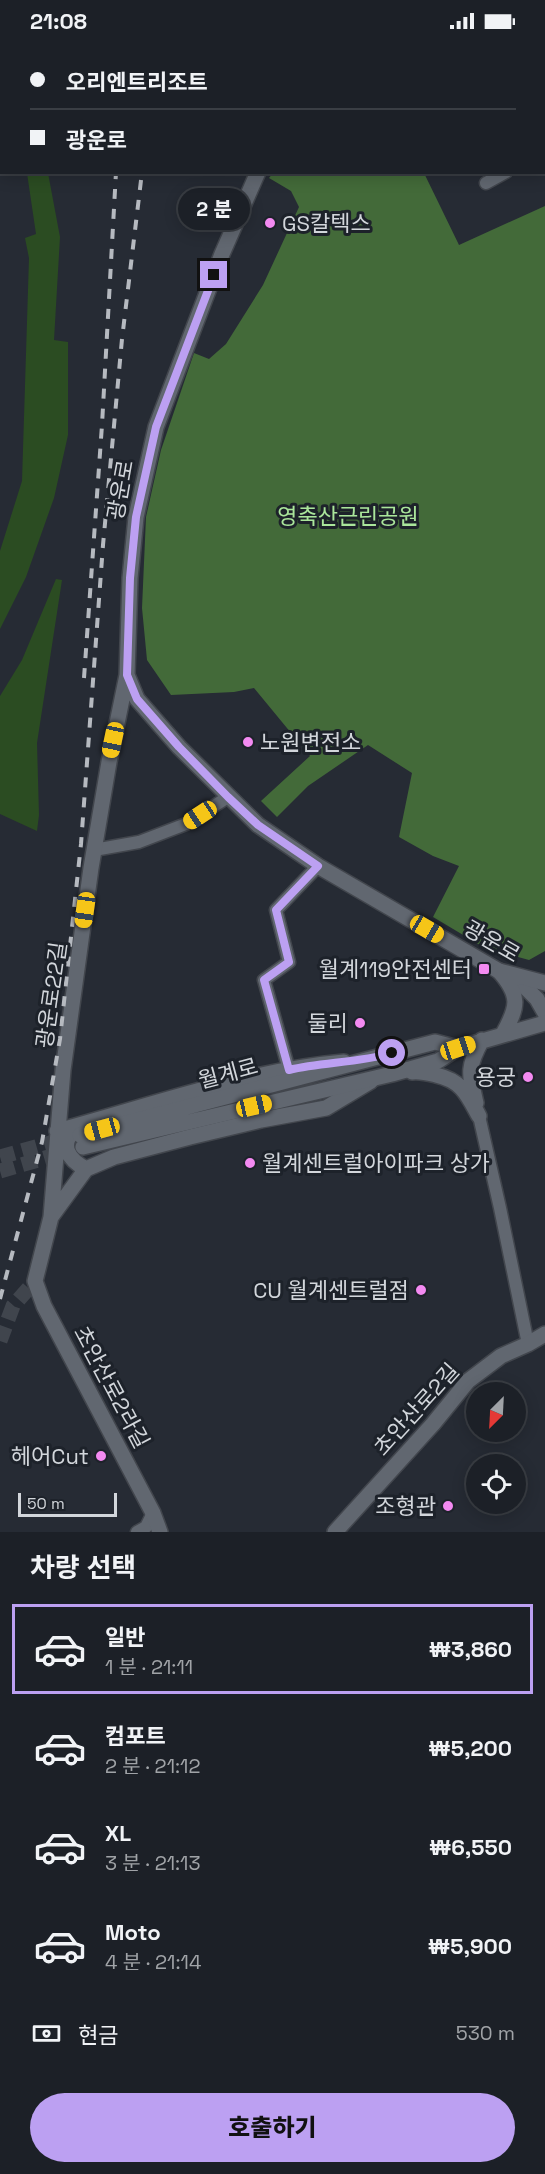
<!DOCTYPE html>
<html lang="ko">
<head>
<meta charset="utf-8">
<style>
  :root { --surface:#1c2027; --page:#292d33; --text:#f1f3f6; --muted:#a0a3a7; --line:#3a3e44; --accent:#bca0f2 }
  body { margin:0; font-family:"Space Grotesk","Noto Sans KR",sans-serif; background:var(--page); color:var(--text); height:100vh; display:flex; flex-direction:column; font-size:22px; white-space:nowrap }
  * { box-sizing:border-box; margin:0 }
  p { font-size:20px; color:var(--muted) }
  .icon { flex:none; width:33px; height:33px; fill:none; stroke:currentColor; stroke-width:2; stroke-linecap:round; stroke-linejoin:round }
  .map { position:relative; height:1490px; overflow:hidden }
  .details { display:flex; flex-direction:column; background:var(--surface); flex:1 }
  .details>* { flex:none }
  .top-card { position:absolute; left:0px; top:0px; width:546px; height:132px; box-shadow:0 3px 15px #0003,0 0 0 2px var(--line); display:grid; align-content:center; height:132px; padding:0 30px; background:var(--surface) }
  .needle { width:39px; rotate:204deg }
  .tools { position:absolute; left:466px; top:1340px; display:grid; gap:12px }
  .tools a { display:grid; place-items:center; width:60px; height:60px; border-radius:50%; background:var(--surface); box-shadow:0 3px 15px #0003,0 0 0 2px var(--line); font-size:30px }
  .scale { position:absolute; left:18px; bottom:15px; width:99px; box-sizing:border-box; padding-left:6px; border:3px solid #d2d6db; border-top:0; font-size:16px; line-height:21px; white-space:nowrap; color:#d2d6db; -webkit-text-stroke:4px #1d222a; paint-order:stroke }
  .end { position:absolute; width:27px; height:27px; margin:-14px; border:8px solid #bca0f2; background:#111; box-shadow:0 0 0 3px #111 }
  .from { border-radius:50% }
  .bubble { position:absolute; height:42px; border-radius:21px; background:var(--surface); box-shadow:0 3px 15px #0003,0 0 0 2px var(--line); font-size:20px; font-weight:800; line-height:42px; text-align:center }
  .car { position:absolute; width:18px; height:36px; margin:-18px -9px; border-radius:8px; box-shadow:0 0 4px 2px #0007; background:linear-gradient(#f5c518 24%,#345 0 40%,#f5c518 0 76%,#345 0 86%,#f5c518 0) }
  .top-card b { display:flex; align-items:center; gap:21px; height:57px; font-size:22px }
  .top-card b+b { border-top:2px solid var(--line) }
  .top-card i { width:15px; height:15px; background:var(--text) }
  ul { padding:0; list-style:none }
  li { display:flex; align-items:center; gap:18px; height:90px; margin:0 12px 9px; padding:0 18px; border:3px solid transparent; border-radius:0px }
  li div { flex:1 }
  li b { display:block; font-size:22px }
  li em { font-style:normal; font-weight:800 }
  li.on { border-color:var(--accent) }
  li>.icon { width:54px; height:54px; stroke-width:1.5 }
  h2 { padding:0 30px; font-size:27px; line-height:72px }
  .pay { display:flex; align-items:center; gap:15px; height:66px; padding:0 30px; font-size:22px }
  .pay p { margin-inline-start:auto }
  .button { display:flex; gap:12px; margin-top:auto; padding:12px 30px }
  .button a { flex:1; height:69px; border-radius:36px; background:var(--accent); color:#111; font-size:24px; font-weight:800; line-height:69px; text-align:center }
  .status { display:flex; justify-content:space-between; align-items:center; height:42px; padding:0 30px; background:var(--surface); direction:ltr }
  .status svg { height:16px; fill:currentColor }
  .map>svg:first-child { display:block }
  .green { fill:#2b4c22 }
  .forest { fill:#436a39 }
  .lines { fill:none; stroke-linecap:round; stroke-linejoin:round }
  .tertiary-tunnel { stroke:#40454d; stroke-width:15; stroke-dasharray:15 8; stroke-linecap:butt }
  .secondary-tunnel { stroke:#40454d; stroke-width:15; stroke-dasharray:15 8; stroke-linecap:butt }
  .minor-casing { stroke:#42464d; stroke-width:15 }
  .tertiary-casing { stroke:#42464d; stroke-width:18 }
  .secondary-casing { stroke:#42464d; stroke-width:18 }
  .minor { stroke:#616770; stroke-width:12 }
  .tertiary { stroke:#616770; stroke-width:15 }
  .secondary { stroke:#616770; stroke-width:15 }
  .rail { stroke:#b6bac0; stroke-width:4; stroke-dasharray:10 10; stroke-linecap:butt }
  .route { stroke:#bca0f2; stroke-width:8 }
  .poi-dot { fill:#f38af1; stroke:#1d222a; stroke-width:2 }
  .labels { text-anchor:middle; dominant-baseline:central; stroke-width:6; stroke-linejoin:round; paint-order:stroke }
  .poi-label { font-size:22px; fill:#d2d6db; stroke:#1d222a; text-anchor:end }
  .street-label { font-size:22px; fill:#d2d6db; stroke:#1d222a }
  .park-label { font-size:22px; fill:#aae69b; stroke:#1d222a }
</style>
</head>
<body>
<div class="status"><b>21:08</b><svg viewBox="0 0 49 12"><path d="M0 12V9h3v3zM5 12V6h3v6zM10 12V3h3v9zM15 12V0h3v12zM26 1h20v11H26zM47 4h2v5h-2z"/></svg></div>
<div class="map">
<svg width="545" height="1490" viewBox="0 0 545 1490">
  <rect width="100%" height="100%" fill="#262b34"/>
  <path class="green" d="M27,131H48L60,195L54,298L68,300V393L54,456L26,535L0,587V509L22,439L29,216L25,196L36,192Z
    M56,537L62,538L37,701L39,773L37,789L0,772V654L22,618Z"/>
  <path class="forest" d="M273,131H424L459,203L545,164V909L529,918L485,906L433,875L459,824L433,814L399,795L412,731L368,703L308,744L277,775L261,759L310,714L254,646L234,650L171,653L147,618L142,566L146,475L161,408L194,311L209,317L226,302L263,243L299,165L291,149L269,136Z"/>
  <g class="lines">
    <path class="tertiary-tunnel" d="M0,1299L13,1264L35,1239"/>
    <path class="secondary-tunnel" d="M0,1115L68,1096
      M0,1129L66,1110"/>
    <defs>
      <path id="minor" d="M459,0L465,2
        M437,2V0
        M486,141L506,130
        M94,808L139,800L186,782L228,755
        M289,1028L264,938L289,920L276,868L318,824
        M479,1074L500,1166L528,1302
        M137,1490L146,1485L153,1471"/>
      <path id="tertiary" d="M324,2V0
        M258,130L222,212L156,385L136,475L130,536L127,633L137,657L179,705L258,783L318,824L523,943L537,957L545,971
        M127,633L109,720L91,826L63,1028L51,1175L35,1239L44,1264L153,1471L160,1490
        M75,1087C58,1103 69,1118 86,1127
        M57,1089C149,1064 250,1028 344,1020
        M51,1175L86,1127L114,1115L190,1095L261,1078L326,1066L371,1039
        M335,1490L433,1382L468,1339L501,1314L528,1302L545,1292"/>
      <path id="secondary" d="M499,929C521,954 518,965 503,992
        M499,929L545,941
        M412,1030C421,1029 428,1031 436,1033C462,1039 467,1052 479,1074
        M476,1061C469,1031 467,1025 482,998
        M80,1093L435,1000L458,1006
        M83,1105L392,1032L438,1019L458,1006L545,981"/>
    </defs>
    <use href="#minor" class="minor-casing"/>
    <use href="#tertiary" class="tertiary-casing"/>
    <use href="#secondary" class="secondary-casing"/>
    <use href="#minor" class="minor"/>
    <use href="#tertiary" class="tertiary"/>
    <use href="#secondary" class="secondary"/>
    <path class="rail" d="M126,2L127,0
      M152,2V0
      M84,636L102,383L116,130
      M0,1257L42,1100L60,997L81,802L103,503L122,297L142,130"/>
  </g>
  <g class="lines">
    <path class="route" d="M214,233L156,385L136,475L130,536L127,633L137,657L179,705L228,755L258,783L318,824L276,868L289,920L264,938L289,1028C323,1020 358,1021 392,1011"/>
  </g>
  <g class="poi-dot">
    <circle cx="270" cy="181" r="6"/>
    <circle cx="248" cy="700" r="6"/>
    <rect x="478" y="921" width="12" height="12" rx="3"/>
    <circle cx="360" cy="981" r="6"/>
    <circle cx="528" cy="1035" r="6"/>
    <circle cx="250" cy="1121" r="6"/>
    <circle cx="421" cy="1248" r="6"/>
    <circle cx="101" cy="1414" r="6"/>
    <circle cx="448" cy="1464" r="6"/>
  </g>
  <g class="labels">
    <g class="poi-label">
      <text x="282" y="181" text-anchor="start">GS칼텍스</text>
      <text x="260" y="700" text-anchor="start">노원변전소</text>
      <text x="472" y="927">월계119안전센터</text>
      <text x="348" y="981">둘리</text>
      <text x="516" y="1035">용궁</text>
      <text x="262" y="1121" text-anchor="start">월계센트럴아이파크 상가</text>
      <text x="409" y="1248">CU 월계센트럴점</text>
      <text x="89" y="1414">헤어Cut</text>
      <text x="436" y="1464">조형관</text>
    </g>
    <g class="street-label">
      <text transform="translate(120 448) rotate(-80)">광운로</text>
      <text transform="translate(492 899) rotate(30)">광운로</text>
      <text transform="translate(51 953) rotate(-82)">광운로22길</text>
      <text transform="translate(228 1031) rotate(-15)">월계로</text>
      <text transform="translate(112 1345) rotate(62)">초안산로2라길</text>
      <text transform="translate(416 1367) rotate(-48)">초안산로2길</text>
    </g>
    <g class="park-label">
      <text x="348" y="474">영축산근린공원</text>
    </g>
  </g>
</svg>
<div class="tools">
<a><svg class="needle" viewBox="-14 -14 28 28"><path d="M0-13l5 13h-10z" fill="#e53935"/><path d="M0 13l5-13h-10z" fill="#a0a3a7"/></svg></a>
<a><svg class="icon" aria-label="locate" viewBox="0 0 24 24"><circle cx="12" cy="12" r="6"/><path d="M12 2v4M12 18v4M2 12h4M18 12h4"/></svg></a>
</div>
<div class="scale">50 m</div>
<i class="end from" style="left:392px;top:1011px"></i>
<i class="end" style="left:214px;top:233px"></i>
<div class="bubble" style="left:178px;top:146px;width:72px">2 분</div>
<i class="car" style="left:113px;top:698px;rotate:192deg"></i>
<i class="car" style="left:200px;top:773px;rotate:237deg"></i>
<i class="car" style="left:85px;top:868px;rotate:188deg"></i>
<i class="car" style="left:427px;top:887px;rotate:120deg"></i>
<i class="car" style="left:458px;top:1006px;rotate:72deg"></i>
<i class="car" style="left:254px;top:1064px;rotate:77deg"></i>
<i class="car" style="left:102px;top:1087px;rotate:255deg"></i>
<div class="top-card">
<b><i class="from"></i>오리엔트리조트</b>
<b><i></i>광운로</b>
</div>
</div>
<section class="details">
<h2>차량 선택</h2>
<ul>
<li class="on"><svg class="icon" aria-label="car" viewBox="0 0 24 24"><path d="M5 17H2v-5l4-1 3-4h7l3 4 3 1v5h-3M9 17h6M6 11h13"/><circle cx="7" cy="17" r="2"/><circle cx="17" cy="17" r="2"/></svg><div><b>일반</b><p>1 분 · 21:11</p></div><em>₩3,860</em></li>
<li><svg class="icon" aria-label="car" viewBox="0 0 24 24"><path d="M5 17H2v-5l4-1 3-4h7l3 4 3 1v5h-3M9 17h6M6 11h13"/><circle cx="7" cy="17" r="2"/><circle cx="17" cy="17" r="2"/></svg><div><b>컴포트</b><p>2 분 · 21:12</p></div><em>₩5,200</em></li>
<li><svg class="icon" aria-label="car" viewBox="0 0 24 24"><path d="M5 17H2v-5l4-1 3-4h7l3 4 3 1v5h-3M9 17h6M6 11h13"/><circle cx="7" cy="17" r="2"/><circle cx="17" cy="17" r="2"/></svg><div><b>XL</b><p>3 분 · 21:13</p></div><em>₩6,550</em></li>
<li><svg class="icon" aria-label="car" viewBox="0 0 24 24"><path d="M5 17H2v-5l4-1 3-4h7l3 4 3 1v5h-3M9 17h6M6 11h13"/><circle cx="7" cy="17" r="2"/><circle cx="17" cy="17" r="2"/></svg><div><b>Moto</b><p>4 분 · 21:14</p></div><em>₩5,900</em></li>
</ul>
<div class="pay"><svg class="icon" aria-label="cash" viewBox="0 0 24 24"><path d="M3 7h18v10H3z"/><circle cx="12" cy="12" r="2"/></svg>현금<p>530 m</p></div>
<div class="button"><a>호출하기</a></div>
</section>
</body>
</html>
